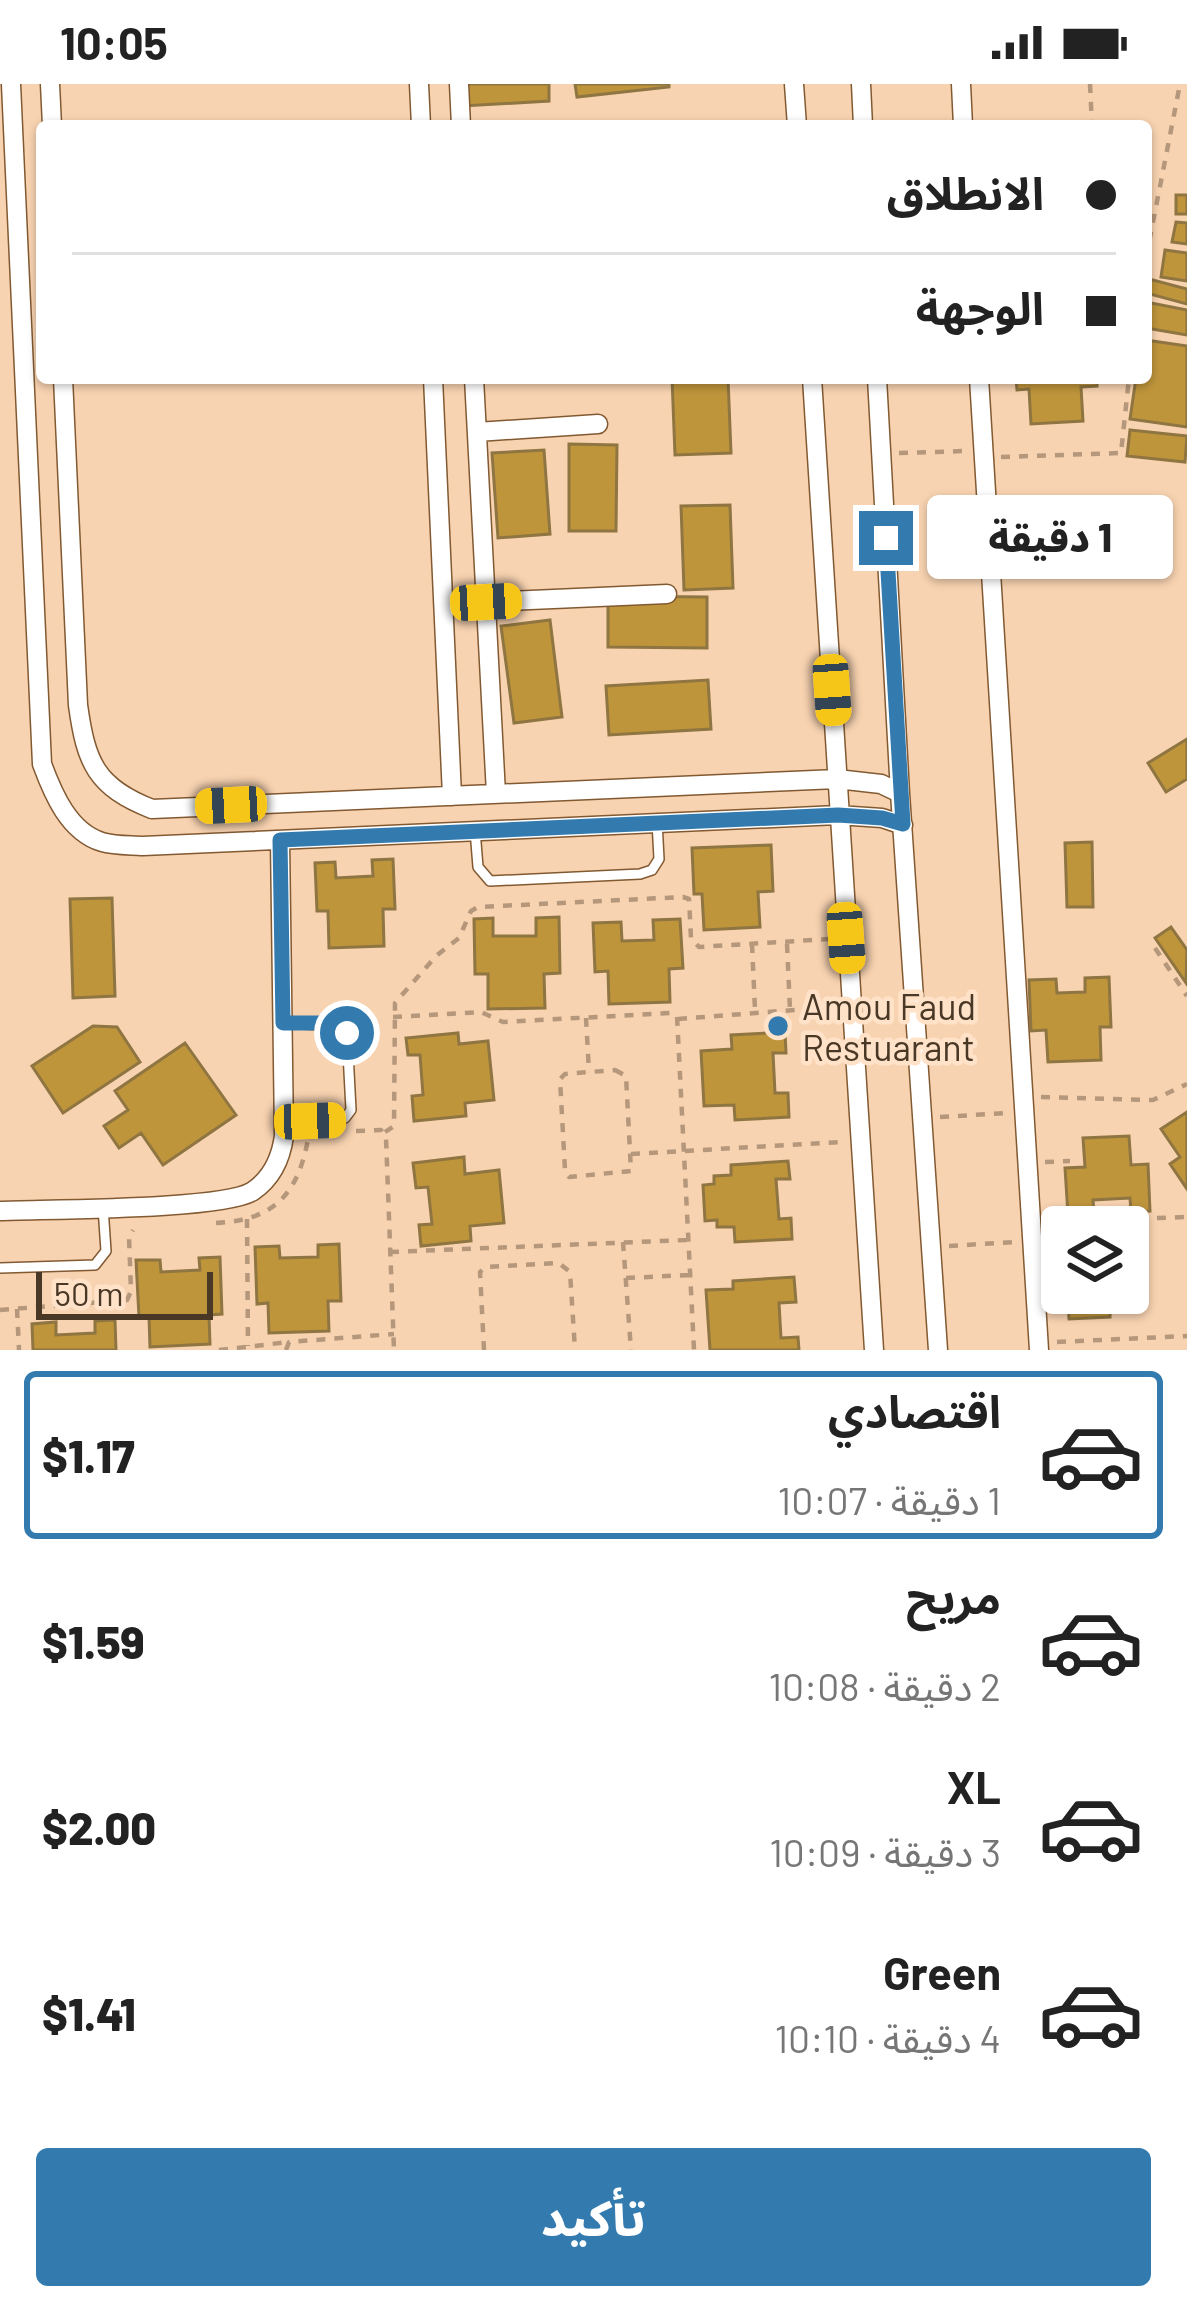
<!DOCTYPE html>
<html lang="ar">
<head>
<meta charset="utf-8">
<style>
  :root { --surface:#fff; --page:#f6f6f6; --text:#222; --muted:#767676; --line:#e0e0e0; --accent:#337baf }
  body { margin:0; font-family:Barlow,"Noto Sans Arabic",sans-serif; background:var(--page); color:var(--text); direction:rtl; height:100vh; display:flex; flex-direction:column; font-size:45px; white-space:nowrap }
  * { box-sizing:border-box; margin:0 }
  p { font-size:39px; color:var(--muted) }
  .icon { flex:none; width:66px; height:66px; fill:none; stroke:currentColor; stroke-width:2; stroke-linecap:round; stroke-linejoin:round }
  .map { position:relative; height:1266px; overflow:hidden; direction:ltr }
  .side { display:flex; flex-direction:column; background:var(--surface); flex:1 }
  .side>* { flex:none }
  .guide { position:absolute; left:36px; top:36px; width:1116px; height:264px; border-radius:12px; box-shadow:0 3px 9px #0004; direction:rtl; display:grid; align-content:center; height:264px; padding:0 36px; background:var(--surface) }
  .fabs { position:absolute; left:1041px; top:1122px; display:grid; gap:24px }
  .fabs a { display:grid; place-items:center; width:108px; height:108px; border-radius:12px; background:var(--surface); box-shadow:0 3px 9px #0004; font-size:60px }
  .scale { position:absolute; left:36px; bottom:30px; width:177px; box-sizing:border-box; padding-left:12px; border:6px solid #4a3826; border-top:0; font-size:33px; line-height:42px; white-space:nowrap; color:#4a3826; -webkit-text-stroke:9px #ffe2c8; paint-order:stroke }
  .end { position:absolute; width:54px; height:54px; margin:-27px; border:15px solid #337baf; background:#fff; box-shadow:0 0 0 6px #fff }
  .from { border-radius:50% }
  .bubble { position:absolute; height:84px; border-radius:12px; background:var(--surface); box-shadow:0 3px 9px #0004; font-size:39px; font-weight:800; line-height:84px; text-align:center; direction:rtl }
  .car { position:absolute; width:36px; height:72px; margin:-36px -18px; border-radius:15px; box-shadow:0 0 9px 3px #0007; background:linear-gradient(#f5c518 24%,#345 0 40%,#f5c518 0 76%,#345 0 86%,#f5c518 0) }
  .guide b { display:flex; align-items:center; gap:42px; height:114px; font-size:45px }
  .guide b+b { border-top:3px solid var(--line) }
  .guide i { width:30px; height:30px; background:var(--text) }
  ul { padding:21px 0 0; list-style:none }
  li { display:flex; align-items:center; gap:36px; height:168px; margin:0 24px 18px; padding:0 12px; border:6px solid transparent; border-radius:12px }
  li div { flex:1 }
  li b { display:block; font-size:45px }
  li em { font-style:normal; font-weight:800 }
  li.active { border-color:var(--accent) }
  li>.icon { width:108px; height:108px; stroke-width:1.5 }
  .cta { display:flex; gap:24px; margin-top:auto; padding:24px 36px }
  .cta a { flex:1; height:138px; border-radius:12px; background:var(--accent); color:#fff; font-size:48px; font-weight:800; line-height:138px; text-align:center }
  .status { display:flex; justify-content:space-between; align-items:center; height:84px; padding:0 60px; background:var(--surface); direction:ltr }
  .status svg { height:33px; fill:currentColor }
  .map>svg:first-child { display:block }
  .building { fill:#bf953c; stroke:#8f7541; stroke-width:3 }
  .lines { fill:none; stroke-linecap:round; stroke-linejoin:round }
  .lane-casing { stroke:#825931; stroke-width:12 }
  .street-casing { stroke:#825931; stroke-width:21 }
  .path { stroke:#b5977b; stroke-width:4.5; stroke-dasharray:9 9; stroke-linecap:butt }
  .lane { stroke:#fff; stroke-width:9 }
  .street { stroke:#fff; stroke-width:18 }
  .route { stroke:#337baf; stroke-width:15 }
  .poi-dot { fill:#337baf; stroke:#ffe2c8; stroke-width:4.5 }
  .labels { text-anchor:middle; dominant-baseline:central; stroke-width:9; stroke-linejoin:round; paint-order:stroke }
  .poi-label { font-size:36px; fill:#4a3826; stroke:#ffe2c8; text-anchor:start }
</style>
</head>
<body>
<div class="status"><b>10:05</b><svg viewBox="0 0 49 12"><path d="M0 12V9h3v3zM5 12V6h3v6zM10 12V3h3v9zM15 12V0h3v12zM26 1h20v11H26zM47 4h2v5h-2z"/></svg></div>
<div class="map">
<svg width="1187" height="1266" viewBox="0 0 1187 1266">
  <rect width="100%" height="100%" fill="#f8d3b1"/>
  <path class="building" d="M461,0H549V17L463,22Z
    M575,0H669V3L577,13Z
    M670,39V42H584V40Z
    M1176,111H1187V130H1176Z
    M1176,138L1187,139V160L1172,158Z
    M1165,166L1187,169V197L1161,193Z
    M1149,195L1187,205V220L1146,209Z
    M1146,218L1187,226V251L1146,244Z
    M1146,256L1187,262V343L1130,335L1136,294H1146Z
    M672,294H728L731,369L675,371Z
    M1016,294H1097V302L1081,303L1083,337L1031,340L1029,305L1017,306Z
    M1130,346L1187,352L1185,378L1127,372Z
    M569,360L617,361L616,447H569Z
    M544,366L550,450L498,454L492,369Z
    M730,421L733,504L684,506L681,422Z
    M608,512L707,513V564L608,563Z
    M550,536L562,633L514,639L501,542Z
    M708,596L711,645L609,651L606,602Z
    M1187,655V695L1166,708L1148,679Z
    M1092,758L1093,823H1067L1065,759Z
    M771,761L773,807L758,808L760,843L704,846L702,810H694L692,764Z
    M393,775L395,825H383L384,862L329,864L328,827H317L315,779L335,778L336,794L373,792L372,776Z
    M112,814L115,912L73,914L70,815Z
    M559,833L560,889L544,890L545,924L488,925V890H475L474,835L493,834V852H536V834Z
    M680,835L683,884L669,885L670,918L609,920L608,887L595,888L593,839L621,838L622,857L654,856L653,836Z
    M1171,843L1187,866L1186,899L1155,854Z
    M1109,893L1111,943H1100L1101,976L1048,978L1046,946L1031,947L1029,896L1056,895L1057,909L1085,908V894Z
    M93,942L117,943L140,978L63,1029L32,982Z
    M785,948L786,969H773L775,1009H788L789,1033L735,1036L734,1021L704,1022L701,967L732,965L731,951Z
    M458,949L459,960L488,957L494,1016L465,1019L466,1032L414,1037L412,1012L423,1011L420,971H408L406,954Z
    M185,959L236,1031L163,1081L141,1049L119,1064L104,1042L128,1026L115,1007Z
    M1187,1028V1105L1170,1080L1180,1073L1161,1045Z
    M1129,1052L1131,1081L1148,1080L1150,1127L1131,1128L1130,1114L1093,1116L1094,1130L1068,1131L1065,1084L1085,1083L1083,1054Z
    M464,1073L465,1090L499,1086L504,1139L470,1142L471,1157L421,1162L419,1141L432,1140L428,1103L416,1104L413,1079Z
    M788,1077L790,1095H776L779,1135L791,1134L792,1155L735,1158L734,1143H717V1136L705,1137L703,1101L714,1100V1092L731,1091V1081Z
    M1043,1149H1062V1209H1120L1121,1214L1110,1215V1233L1069,1235L1068,1217H1059L1058,1199L1045,1200Z
    M339,1160L341,1217H328L329,1247L269,1249L268,1219L257,1220L255,1163L279,1162L280,1174L318,1173V1161Z
    M220,1173L222,1230L209,1231L210,1260L150,1263L149,1233H139L136,1176H160L161,1188L200,1186L199,1174Z
    M794,1193L796,1218L779,1219L781,1254L798,1253L799,1266H710L706,1206L733,1205V1197Z
    M115,1236L116,1266H33L32,1240L56,1238V1251L95,1249V1237Z"/>
  <g class="lines">
    <defs>
      <path id="lane" d="M475,746L478,783L490,797L640,790L652,786L659,775L657,737
        M283,939L342,942L347,949L351,1026L345,1034L285,1038
        M0,1184L95,1181L106,1167L103,1123"/>
      <path id="street" d="M11,0L42,680C53,710 69,748 102,758C115,762 131,761 143,762L838,731L882,734L903,741
        M50,0L52,42
        M419,0L421,42
        M459,0L461,42
        M794,0L797,42
        M861,0L863,42
        M961,0L963,42
        M63,294L78,621C86,679 96,703 152,725L837,695L881,700L900,709
        M433,294L452,712
        M474,294L496,710
        M812,294L874,1266
        M877,294L900,709L938,1266
        M979,294L1039,1266
        M477,348L598,340
        M486,518L667,510
        M0,1127C45,1125 225,1126 253,1107C272,1094 281,1074 284,1052L280,756"/>
    </defs>
    <use href="#lane" class="lane-casing"/>
    <use href="#street" class="street-casing"/>
    <path class="path" d="M1090,0L1092,42
      M1146,174L1180,0
      M899,369L966,367
      M1001,373L1121,369L1129,294
      M752,860L755,926
      M787,860L790,926
      M1155,864L1187,912
      M393,933L481,928L503,938L670,929L677,932L694,1266
      M586,934L589,988
      M678,935L833,923
      M615,986L626,992L631,1087L569,1093L565,1086L560,995L565,990Z
      M1041,1013L1153,1016L1187,1000
      M940,1033L1007,1029
      M356,1047L381,1046L386,1054L394,1266
      M385,1048L394,1042L395,919L436,872L459,854L471,827L478,823L683,813L689,815L691,854L699,863L829,855
      M631,1070L841,1058
      M1045,1078L1070,1077
      M247,1135L248,1262
      M1049,1138L1187,1133
      M216,1139C277,1136 299,1108 309,1050
      M623,1158L631,1266
      M949,1162L1015,1158
      M390,1168L687,1156
      M626,1194L689,1191
      M17,1225L19,1266
      M0,1226L127,1216L131,1207L129,1153L133,1146
      M1057,1258L1187,1252
      M219,1266L289,1258
      M286,1266L289,1258L394,1250
      M484,1266L480,1188L486,1183L559,1179L570,1188L575,1266"/>
    <use href="#lane" class="lane"/>
    <use href="#street" class="street"/>
  </g>
  <g class="lines">
    <path class="route" d="M347,949L334,939H283L280,756L838,731L882,734L903,740L886,454"/>
  </g>
  <circle class="poi-dot" cx="778" cy="942" r="12"/>
  <g class="labels">
    <g class="poi-label">
      <text x="802" y="921">Amou Faud<tspan x="802" dy="41">Restuarant</tspan></text>
    </g>
  </g>
</svg>
<div class="fabs">
<a><svg class="icon" aria-label="layers" viewBox="0 0 24 24"><path d="M12 4l9 5-9 5-9-5zM3 14l9 5 9-5"/></svg></a>
</div>
<div class="scale">50 m</div>
<i class="end from" style="left:347px;top:949px"></i>
<i class="end" style="left:886px;top:454px"></i>
<div class="bubble" style="left:927px;top:411px;width:246px">1 دقيقة</div>
<i class="car" style="left:486px;top:518px;rotate:87deg"></i>
<i class="car" style="left:832px;top:606px;rotate:176deg"></i>
<i class="car" style="left:231px;top:721px;rotate:267deg"></i>
<i class="car" style="left:846px;top:854px;rotate:176deg"></i>
<i class="car" style="left:310px;top:1037px;rotate:88deg"></i>
<div class="guide">
<b><i class="from"></i>الانطلاق</b>
<b><i></i>الوجهة</b>
</div>
</div>
<section class="side">
<ul>
<li class="active"><svg class="icon" aria-label="car" viewBox="0 0 24 24"><path d="M5 17H2v-5l4-1 3-4h7l3 4 3 1v5h-3M9 17h6M6 11h13"/><circle cx="7" cy="17" r="2"/><circle cx="17" cy="17" r="2"/></svg><div><b>اقتصادي</b><p>1 دقيقة · 10:07</p></div><em>$1.17</em></li>
<li><svg class="icon" aria-label="car" viewBox="0 0 24 24"><path d="M5 17H2v-5l4-1 3-4h7l3 4 3 1v5h-3M9 17h6M6 11h13"/><circle cx="7" cy="17" r="2"/><circle cx="17" cy="17" r="2"/></svg><div><b>مريح</b><p>2 دقيقة · 10:08</p></div><em>$1.59</em></li>
<li><svg class="icon" aria-label="car" viewBox="0 0 24 24"><path d="M5 17H2v-5l4-1 3-4h7l3 4 3 1v5h-3M9 17h6M6 11h13"/><circle cx="7" cy="17" r="2"/><circle cx="17" cy="17" r="2"/></svg><div><b>XL</b><p>3 دقيقة · 10:09</p></div><em>$2.00</em></li>
<li><svg class="icon" aria-label="car" viewBox="0 0 24 24"><path d="M5 17H2v-5l4-1 3-4h7l3 4 3 1v5h-3M9 17h6M6 11h13"/><circle cx="7" cy="17" r="2"/><circle cx="17" cy="17" r="2"/></svg><div><b>Green</b><p>4 دقيقة · 10:10</p></div><em>$1.41</em></li>
</ul>
<div class="cta"><a>تأكيد</a></div>
</section>
</body>
</html>
